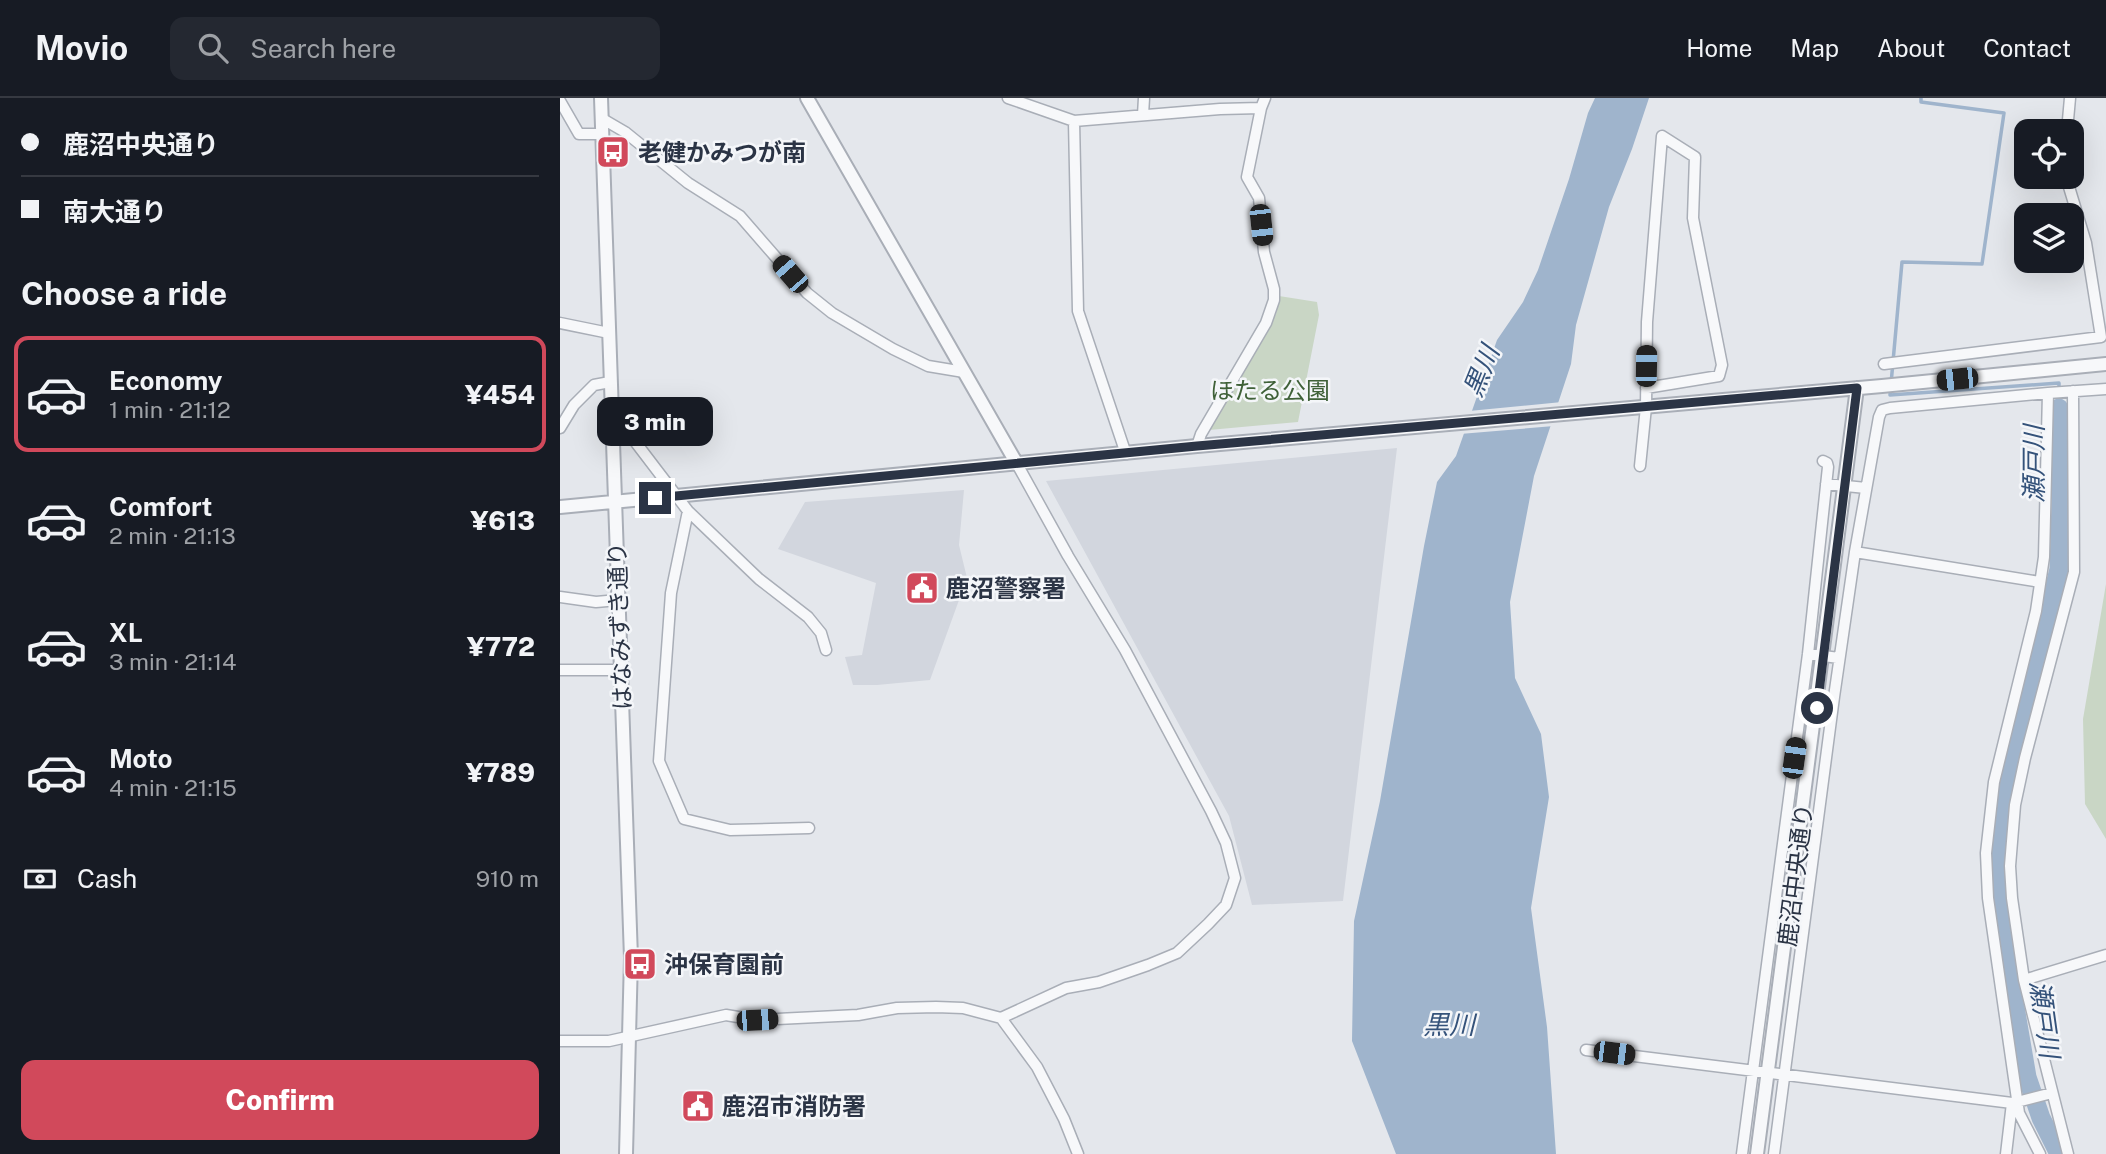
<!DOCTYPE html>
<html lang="en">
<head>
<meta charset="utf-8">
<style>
  :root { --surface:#171b24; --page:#242831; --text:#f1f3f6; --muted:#9ea1a6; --line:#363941; --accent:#d1495b }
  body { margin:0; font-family:"Public Sans","Noto Sans JP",sans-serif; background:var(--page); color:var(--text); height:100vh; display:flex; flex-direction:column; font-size:26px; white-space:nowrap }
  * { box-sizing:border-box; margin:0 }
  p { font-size:23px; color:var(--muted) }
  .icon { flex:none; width:38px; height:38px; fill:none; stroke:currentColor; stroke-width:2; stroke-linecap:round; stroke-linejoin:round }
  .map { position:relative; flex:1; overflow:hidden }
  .sheet { display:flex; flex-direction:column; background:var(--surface); width:560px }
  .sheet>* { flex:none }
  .top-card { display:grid; align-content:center; height:154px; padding:0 21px; background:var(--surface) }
  .fabs { position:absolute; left:1454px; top:21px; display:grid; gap:14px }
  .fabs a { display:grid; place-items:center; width:70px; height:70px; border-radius:14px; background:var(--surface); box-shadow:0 7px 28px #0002; font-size:35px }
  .end { position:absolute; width:32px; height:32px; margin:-16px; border:9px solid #2b3445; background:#fff; box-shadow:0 0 0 4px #fff }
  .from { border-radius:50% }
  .bubble { position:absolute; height:49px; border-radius:14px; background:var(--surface); box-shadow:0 7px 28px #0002; font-size:23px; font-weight:800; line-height:49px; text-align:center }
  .car { position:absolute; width:21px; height:42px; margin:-21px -10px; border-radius:9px; box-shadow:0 0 5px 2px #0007; background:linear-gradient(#222 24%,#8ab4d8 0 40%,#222 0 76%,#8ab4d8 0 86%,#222 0) }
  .top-card b { display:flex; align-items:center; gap:24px; height:66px; font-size:26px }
  .top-card b+b { border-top:2px solid var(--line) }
  .top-card i { width:18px; height:18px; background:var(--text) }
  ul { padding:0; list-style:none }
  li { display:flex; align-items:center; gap:21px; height:116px; margin:0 14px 10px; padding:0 7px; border:4px solid transparent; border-radius:14px }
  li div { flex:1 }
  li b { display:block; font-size:26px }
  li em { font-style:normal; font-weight:800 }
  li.active { border-color:var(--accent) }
  li>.icon { width:63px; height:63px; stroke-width:1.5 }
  h2 { padding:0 21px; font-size:32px; line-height:84px }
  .pay { display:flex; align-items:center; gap:18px; height:77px; padding:0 21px; font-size:26px }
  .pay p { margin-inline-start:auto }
  .action { display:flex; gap:14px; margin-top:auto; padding:14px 21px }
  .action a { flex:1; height:80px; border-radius:14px; background:var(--accent); color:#fff; font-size:28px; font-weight:800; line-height:80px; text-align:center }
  header { display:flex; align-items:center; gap:42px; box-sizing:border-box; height:98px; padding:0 35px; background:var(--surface); border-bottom:2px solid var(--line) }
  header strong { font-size:33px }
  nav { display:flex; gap:38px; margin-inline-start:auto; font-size:24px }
  .search { width:490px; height:63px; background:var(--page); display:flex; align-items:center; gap:18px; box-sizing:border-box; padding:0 24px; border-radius:14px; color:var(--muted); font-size:26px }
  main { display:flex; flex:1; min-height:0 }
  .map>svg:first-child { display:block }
  .built { fill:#d2d6de }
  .green { fill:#c9d6c5 }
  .water { fill:#9fb4cc }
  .pier { fill:#e4e7ec }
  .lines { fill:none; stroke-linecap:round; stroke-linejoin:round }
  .stream { stroke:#9fb4cc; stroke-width:3.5 }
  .river { stroke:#9fb4cc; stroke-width:19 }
  .minor-casing { stroke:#a9aeb7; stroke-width:13 }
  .tertiary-casing { stroke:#a9aeb7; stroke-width:16 }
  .minor { stroke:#f7f8fa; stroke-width:10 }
  .tertiary { stroke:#f7f8fa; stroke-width:12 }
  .route { stroke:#2b3445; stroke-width:9 }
  .labels { text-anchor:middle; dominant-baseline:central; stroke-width:5; stroke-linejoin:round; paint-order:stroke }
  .poi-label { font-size:24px; font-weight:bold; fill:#2b3445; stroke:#f4f6f9; text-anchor:start }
  .park-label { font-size:24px; fill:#3f6138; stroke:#f4f6f9 }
  .street-label { font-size:24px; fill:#2b3445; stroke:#f4f6f9 }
  .water-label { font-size:26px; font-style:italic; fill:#34527a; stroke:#f4f6f9 }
</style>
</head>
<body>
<header>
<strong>Movio</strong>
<div class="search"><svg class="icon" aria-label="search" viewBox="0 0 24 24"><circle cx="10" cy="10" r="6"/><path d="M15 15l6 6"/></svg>Search here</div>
<nav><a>Home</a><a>Map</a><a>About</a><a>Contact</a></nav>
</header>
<main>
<section class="sheet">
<div class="top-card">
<b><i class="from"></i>鹿沼中央通り</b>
<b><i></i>南大通り</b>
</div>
<h2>Choose a ride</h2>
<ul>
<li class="active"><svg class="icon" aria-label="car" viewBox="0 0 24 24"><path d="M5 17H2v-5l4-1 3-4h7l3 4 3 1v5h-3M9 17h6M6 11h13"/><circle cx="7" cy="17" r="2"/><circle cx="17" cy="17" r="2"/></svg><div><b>Economy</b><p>1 min · 21:12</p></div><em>¥454</em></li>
<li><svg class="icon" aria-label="car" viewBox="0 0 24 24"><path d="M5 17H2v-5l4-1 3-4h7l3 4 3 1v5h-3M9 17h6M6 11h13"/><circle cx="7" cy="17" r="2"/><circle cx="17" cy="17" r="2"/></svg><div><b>Comfort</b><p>2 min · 21:13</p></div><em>¥613</em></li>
<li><svg class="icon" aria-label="car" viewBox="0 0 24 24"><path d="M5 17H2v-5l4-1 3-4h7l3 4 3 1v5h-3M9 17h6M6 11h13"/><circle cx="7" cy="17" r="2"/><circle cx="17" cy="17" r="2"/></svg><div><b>XL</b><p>3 min · 21:14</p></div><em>¥772</em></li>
<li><svg class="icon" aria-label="car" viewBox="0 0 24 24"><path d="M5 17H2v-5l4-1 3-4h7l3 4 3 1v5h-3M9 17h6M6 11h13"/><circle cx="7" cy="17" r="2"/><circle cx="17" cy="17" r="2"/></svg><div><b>Moto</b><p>4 min · 21:15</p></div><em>¥789</em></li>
</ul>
<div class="pay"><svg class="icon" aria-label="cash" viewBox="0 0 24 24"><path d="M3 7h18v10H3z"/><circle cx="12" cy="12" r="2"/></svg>Cash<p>910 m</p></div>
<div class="action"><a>Confirm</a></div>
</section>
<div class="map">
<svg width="1546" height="1056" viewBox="0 0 1546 1056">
  <rect width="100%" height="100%" fill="#e4e7ec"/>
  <path class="built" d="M837,350L783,803L692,807L669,718L486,383Z
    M404,392L399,447L407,480L370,582L317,587H293L285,559L302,557L316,485L218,451L245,404Z"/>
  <path class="green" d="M719,198L757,204L759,217L738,324L649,332L716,216Z
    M1546,486V741L1525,706L1523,621Z"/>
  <path class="water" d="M1035,0H1089L1072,51L1049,109L1016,227L1011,266L974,378L950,504L955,580L981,636L989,699L971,810L987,929L996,1056H836L792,943L794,823L820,703L864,448L877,384L896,358L937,242L963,204L978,172L1009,81L1028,15Z"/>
  <path class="pier" d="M1002,304L994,328L900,336L909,313Z"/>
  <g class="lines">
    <path class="stream" d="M1361,0V4L1444,15L1422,166L1342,164L1330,297L1499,285V310"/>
    <path class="river" d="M1499,1056L1481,1020L1467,979L1447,862L1439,786V749L1448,677L1499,471L1501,402L1499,310"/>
    <defs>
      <path id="minor" d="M448,0L514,23L660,11L701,10L705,0
        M0,3L19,36H42
        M583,17L584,0
        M41,20L65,34L128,85L180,118L247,195L272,215L333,251L368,268L404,274
        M514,23L518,213L566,356
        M1507,33L1510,0
        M0,225L49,235
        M1324,266L1541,239L1526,145L1506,79
        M1488,295L1546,291
        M51,312L128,413L199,481L248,519L261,535L266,552
        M0,330L14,307L34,287L50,284
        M637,348L641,336L706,225L714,202V191L704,154L699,100L687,79L701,10
        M1080,368L1086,309L1087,224L1102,38L1135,59L1133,120L1162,267L1159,278L1086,290
        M1266,386L1306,390
        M128,413L111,495L99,663L124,721L170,732L249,730
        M1295,454L1480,484
        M0,499L36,504L58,502
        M1248,556L1279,560
        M0,572H61
        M1464,882L1546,857
        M441,920L477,969L504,1021L518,1056
        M0,943H49L166,917L196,922L298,917L337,910L376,909L403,910L441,920L506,890L539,884L588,867L617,855L648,826L666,807L675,780L666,745L651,713L565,552L508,458L457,366
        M1026,952L1452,1005L1446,1056
        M1453,1005L1492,995
        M1182,1056L1248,556L1268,369L1267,365L1263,363
        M1214,1056L1274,599L1295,454L1319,319L1322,312L1330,310L1488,295L1484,459L1476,513L1434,684L1426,755L1428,800L1459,1015L1480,1056
        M1508,1056L1464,882L1452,800L1450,768L1455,707L1465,660L1514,474L1513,293"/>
      <path id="tertiary" d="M41,0L71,860L66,1056
        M247,0L457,366
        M0,409L637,348L1322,288L1546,266
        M1197,1056L1297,290"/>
    </defs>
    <use href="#minor" class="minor-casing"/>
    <use href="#tertiary" class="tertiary-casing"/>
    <use href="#minor" class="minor"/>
    <use href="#tertiary" class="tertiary"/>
  </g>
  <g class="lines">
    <path class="route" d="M95,400L637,348L1297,290L1257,610"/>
  </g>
  <defs>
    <symbol id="bus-square" viewBox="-11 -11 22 22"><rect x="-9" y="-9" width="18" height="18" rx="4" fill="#d1495b" stroke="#f4f6f9"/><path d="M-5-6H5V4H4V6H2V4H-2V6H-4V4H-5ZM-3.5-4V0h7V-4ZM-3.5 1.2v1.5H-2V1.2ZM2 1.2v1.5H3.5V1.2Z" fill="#fff"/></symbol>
    <symbol id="civic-square" viewBox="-11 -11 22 22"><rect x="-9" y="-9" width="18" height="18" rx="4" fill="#d1495b" stroke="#f4f6f9"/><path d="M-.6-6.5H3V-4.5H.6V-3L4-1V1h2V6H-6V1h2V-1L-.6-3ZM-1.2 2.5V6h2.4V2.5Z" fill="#fff"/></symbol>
  </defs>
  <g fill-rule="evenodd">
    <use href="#bus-square" x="34" y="35" width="38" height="38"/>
    <use href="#civic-square" x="343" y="471" width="38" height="38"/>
    <use href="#bus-square" x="61" y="847" width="38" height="38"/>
    <use href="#civic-square" x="119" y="989" width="38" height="38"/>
  </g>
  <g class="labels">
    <g class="poi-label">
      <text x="78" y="54">老健かみつが南</text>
      <text x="386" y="490">鹿沼警察署</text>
      <text x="104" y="866">沖保育園前</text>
      <text x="162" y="1008">鹿沼市消防署</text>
    </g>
    <g class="park-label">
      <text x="710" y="292">ほたる公園</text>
    </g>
    <g class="street-label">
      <text transform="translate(59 528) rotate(-92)">はなみずき通り</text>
      <text transform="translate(1235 777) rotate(-83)">鹿沼中央通り</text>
    </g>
    <g class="water-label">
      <text transform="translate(921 273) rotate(-68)">黒川</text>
      <text transform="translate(1473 366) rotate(-90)">瀬戸川</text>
      <text transform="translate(1485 921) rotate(82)">瀬戸川</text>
      <text x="889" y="926">黒川</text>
    </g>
  </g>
</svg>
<div class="fabs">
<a><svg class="icon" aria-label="locate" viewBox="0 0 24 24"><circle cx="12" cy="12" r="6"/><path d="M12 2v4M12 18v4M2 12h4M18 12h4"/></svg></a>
<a><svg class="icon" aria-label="layers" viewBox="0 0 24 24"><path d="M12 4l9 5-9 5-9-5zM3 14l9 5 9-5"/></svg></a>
</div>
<i class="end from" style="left:1257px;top:610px"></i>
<i class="end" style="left:95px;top:400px"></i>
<div class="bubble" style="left:37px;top:299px;width:116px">3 min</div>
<i class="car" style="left:701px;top:127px;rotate:174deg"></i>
<i class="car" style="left:230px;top:176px;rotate:319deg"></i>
<i class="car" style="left:1086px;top:268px;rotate:1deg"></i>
<i class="car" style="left:1397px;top:281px;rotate:264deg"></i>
<i class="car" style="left:1234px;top:660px;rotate:8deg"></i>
<i class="car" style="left:197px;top:922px;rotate:87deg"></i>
<i class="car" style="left:1054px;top:955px;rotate:97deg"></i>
</div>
</main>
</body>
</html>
